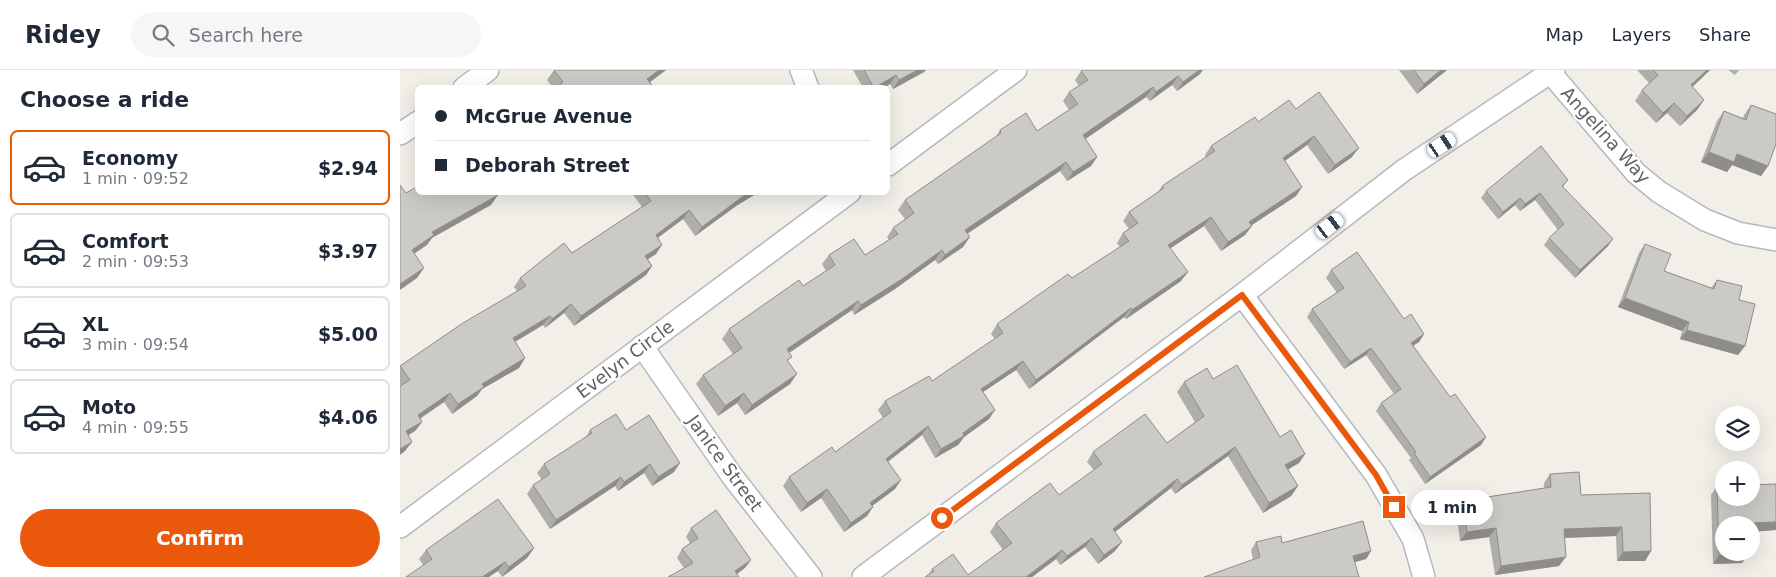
<!DOCTYPE html>
<html lang="en">
<head>
<meta charset="utf-8">
<style>
  :root { --surface:#fff; --page:#f6f6f7; --text:#1f2937; --muted:#747a83; --line:#e0e1e3; --accent:#ea580c }
  body { margin:0; font-family:"DejaVu Sans",sans-serif; background:var(--page); color:var(--text); height:100vh; display:flex; flex-direction:column; font-size:19px; white-space:nowrap }
  * { box-sizing:border-box; margin:0 }
  p { font-size:16px; color:var(--muted) }
  .icon { flex:none; width:28px; height:28px; fill:none; stroke:currentColor; stroke-width:2; stroke-linecap:round; stroke-linejoin:round }
  .map { position:relative; flex:1; overflow:hidden }
  .details { display:flex; flex-direction:column; background:var(--surface); width:400px }
  .details>* { flex:none }
  .top-card { position:absolute; left:15px; top:15px; width:475px; height:110px; border-radius:8px; box-shadow:0 5px 20px #0002; display:grid; align-content:center; height:110px; padding:0 20px; background:var(--surface) }
  .controls { position:absolute; left:1315px; top:336px; display:grid; gap:10px }
  .controls a { display:grid; place-items:center; width:45px; height:45px; border-radius:50%; background:var(--surface); box-shadow:0 5px 20px #0002; font-size:25px }
  .end { position:absolute; width:22px; height:22px; margin:-11px; border:6px solid #ea580c; background:#fff; box-shadow:0 0 0 2px #fff }
  .from { border-radius:50% }
  .bubble { position:absolute; height:35px; border-radius:18px; background:var(--surface); box-shadow:0 5px 20px #0002; font-size:16px; font-weight:700; line-height:35px; text-align:center }
  .car { position:absolute; width:15px; height:30px; margin:-15px -8px; border-radius:6px; box-shadow:0 0 4px 1px #0007; background:linear-gradient(#fff 24%,#345 0 40%,#fff 0 76%,#345 0 86%,#fff 0) }
  .top-card b { display:flex; align-items:center; gap:18px; height:48px; font-size:19px }
  .top-card b+b { border-top:1px solid var(--line) }
  .top-card i { width:12px; height:12px; background:var(--text) }
  ul { padding:0; list-style:none }
  li { display:flex; align-items:center; gap:15px; height:75px; margin:0 10px 8px; padding:0 10px; border:2px solid var(--line); border-radius:8px }
  li div { flex:1 }
  li b { display:block; font-size:19px }
  li em { font-style:normal; font-weight:700 }
  li.selected { border-color:var(--accent) }
  li>.icon { width:45px; height:45px; stroke-width:1.5 }
  h2 { padding:0 20px; font-size:22px; line-height:60px }
  .button { display:flex; gap:10px; margin-top:auto; padding:10px 20px }
  .button a { flex:1; height:58px; border-radius:30px; background:var(--accent); color:#fff; font-size:20px; font-weight:700; line-height:58px; text-align:center }
  header { display:flex; align-items:center; gap:30px; box-sizing:border-box; height:70px; padding:0 25px; background:var(--surface); border-bottom:1px solid var(--line) }
  header strong { font-size:24px }
  nav { display:flex; gap:28px; margin-inline-start:auto; font-size:18px }
  .search { width:350px; height:45px; background:var(--page); display:flex; align-items:center; gap:12px; box-sizing:border-box; padding:0 18px; border-radius:28px; color:var(--muted); font-size:19px }
  main { display:flex; flex:1; min-height:0 }
  .map>svg:first-child { display:block }
  .lines { fill:none; stroke-linecap:round; stroke-linejoin:round }
  .street-casing { stroke:#b5b8bc; stroke-width:24 }
  .street { stroke:#fff; stroke-width:21 }
  .wall { fill:#afaea9 }
  .shaded-wall { fill:#8f8d8a }
  .building { fill:#cccac5; stroke:#8f8d8a }
  .route { stroke:#ea580c; stroke-width:6 }
  .labels { text-anchor:middle; dominant-baseline:central; stroke-width:4.5; stroke-linejoin:round; paint-order:stroke }
  .street-label { font-size:18px; fill:#5f6368; stroke:#fff }
</style>
</head>
<body>
<header>
<strong>Ridey</strong>
<div class="search"><svg class="icon" aria-label="search" viewBox="0 0 24 24"><circle cx="10" cy="10" r="6"/><path d="M15 15l6 6"/></svg>Search here</div>
<nav><a>Map</a><a>Layers</a><a>Share</a></nav>
</header>
<main>
<section class="details">
<h2>Choose a ride</h2>
<ul>
<li class="selected"><svg class="icon" aria-label="car" viewBox="0 0 24 24"><path d="M5 17H2v-5l4-1 3-4h7l3 4 3 1v5h-3M9 17h6M6 11h13"/><circle cx="7" cy="17" r="2"/><circle cx="17" cy="17" r="2"/></svg><div><b>Economy</b><p>1 min · 09:52</p></div><em>$2.94</em></li>
<li><svg class="icon" aria-label="car" viewBox="0 0 24 24"><path d="M5 17H2v-5l4-1 3-4h7l3 4 3 1v5h-3M9 17h6M6 11h13"/><circle cx="7" cy="17" r="2"/><circle cx="17" cy="17" r="2"/></svg><div><b>Comfort</b><p>2 min · 09:53</p></div><em>$3.97</em></li>
<li><svg class="icon" aria-label="car" viewBox="0 0 24 24"><path d="M5 17H2v-5l4-1 3-4h7l3 4 3 1v5h-3M9 17h6M6 11h13"/><circle cx="7" cy="17" r="2"/><circle cx="17" cy="17" r="2"/></svg><div><b>XL</b><p>3 min · 09:54</p></div><em>$5.00</em></li>
<li><svg class="icon" aria-label="car" viewBox="0 0 24 24"><path d="M5 17H2v-5l4-1 3-4h7l3 4 3 1v5h-3M9 17h6M6 11h13"/><circle cx="7" cy="17" r="2"/><circle cx="17" cy="17" r="2"/></svg><div><b>Moto</b><p>4 min · 09:55</p></div><em>$4.06</em></li>
</ul>
<div class="button"><a>Confirm</a></div>
</section>
<div class="map">
<svg width="1376" height="507" viewBox="0 0 1376 507">
  <rect width="100%" height="100%" fill="#f1efe8"/>
  <g class="lines">
    <defs>
      <path id="street" d="M401,0L408,18
        M1148,0L1236,103L1259,122L1305,150L1338,163L1376,170
        M64,18L88,0
        M0,64L18,52
        M488,95L616,0
        M842,225L976,405L1013,469L1024,507
        M242,276L332,406L411,507
        M0,457L450,122
        M463,507L842,225L1004,100L1154,0"/>
    </defs>
    <use href="#street" class="street-casing"/>
    <use href="#street" class="street"/>
  </g>
  <path class="wall" d="M154,0H266L250,12L254,18H153L147,10Z
    M453,0H526L524,2L493,19L490,14L483,18H463Z
    M999,0H1047L1017,24Z
    M1237,0H1310L1292,17L1304,30L1297,40L1280,56L1267,43L1256,53L1235,31L1242,20L1249,13Z
    M1328,0H1339L1335,5Z
    M681,1L800,4L777,21L772,15L750,31L746,27L685,69L697,87L691,96L667,111L660,101L567,164L563,177L538,194L535,190L495,219L454,245L452,240L389,283L388,292L390,314L345,345L337,333L318,346L296,314L303,305L333,284L322,269L329,259L403,216L426,201L422,194L429,185H465L489,170L487,167L493,158L505,149L498,140L505,130L595,68L600,60L637,61L669,40L663,31L669,22L679,16L675,10Z
    M1351,35L1368,96L1361,106L1332,95L1327,102L1301,92L1317,51L1324,41L1343,48L1344,45Z
    M896,39L952,87L928,104L907,75L885,91L902,117L896,126L851,155L845,165L821,181L804,156L770,178L781,211L726,249L724,247L629,319L616,300L583,322L589,349L564,367L558,375L535,388L522,365L488,392L495,419L472,436L467,446L444,462L421,428L401,442L383,416L389,407L435,382L483,348L478,340L485,331L532,311L595,269L591,264L597,254L672,208L720,177L717,173L723,163L729,159L723,151L729,142L758,122L762,116L806,87L805,85L811,76L858,52Z
    M1168,110L1163,117L1208,176L1175,208L1144,175L1149,168L1158,160L1135,130L1120,141L1115,135L1098,149L1081,128L1086,121Z
    M231,122H359L336,136L295,166L283,149L258,168L256,184L248,189L252,196L246,205L174,256L164,243L145,258L143,255L115,272L125,288L119,298L82,319L77,326L52,344L44,332L20,349L22,352L15,361L8,365L5,381L1,316L0,314V296L117,221L114,217L120,208L172,183L242,137Z
    M1245,174L1264,201L1311,218L1317,210L1339,230L1345,276L1338,285L1280,269L1282,261L1218,237L1239,183Z
    M931,200L1024,264L1019,272L1013,276L1050,327L1086,367L1081,375L1025,414L1009,390L1011,388L976,341L981,333L994,324L966,285L944,299L907,247L912,239L937,223L926,208Z
    M813,309L880,367L905,384L899,393L888,399L898,416L891,426L863,443L828,386L775,424L771,418L715,462V481L698,494L685,477L660,495L656,489L632,507H525L528,505L532,499L568,505L603,480L590,462L596,453L659,425L694,400L687,392L693,382L767,373L795,352L777,322L784,312Z
    M190,360H226L274,402L252,416L244,403L218,421L215,416L150,459L127,424L133,415L142,410L137,403L144,394L186,367Z
    M1150,404L1181,425L1250,423L1251,481L1245,491H1217L1216,466L1165,468L1159,496L1095,505L1089,467L1060,471L1056,440L1062,431L1144,418V413Z
    M1376,414V460L1351,462L1324,455L1348,484L1342,493L1313,494L1311,425L1317,416Z
    M291,458L345,498H284L277,488L282,479L290,473L286,467Z
    M856,472L882,473L971,481L966,489L955,492L853,490L851,480Z
    M134,478L127,488L102,507L98,501L23,495L19,489L26,480Z"/>
  <path class="shaded-wall" d="M259,0H266L242,18L247,9Z
    M518,0H526L524,2L493,19L499,10Z
    M799,0H803L800,4L777,21L783,12Z
    M1041,0H1047L1017,24L1024,14Z
    M1307,0H1310L1283,26L1291,15Z
    M496,5L490,14L483,18H474Z
    M778,6L772,15L750,31L756,22Z
    M753,17L746,27L677,75L683,65Z
    M1304,30L1297,40L1280,56L1287,46Z
    M1274,33L1267,43L1256,53L1263,43Z
    M914,66L907,75L876,97L883,88Z
    M959,78L952,87L928,104L935,95Z
    M1309,82L1337,84L1368,96L1361,106L1332,95L1327,102L1301,92Z
    M697,87L691,96L667,111L673,102Z
    M666,92L660,101L558,170L565,160Z
    M902,117L896,126L843,161L849,152Z
    M349,122H359L336,136L295,166L302,157L342,127Z
    M1140,123L1135,130L1120,141L1125,134Z
    M98,125L91,135L32,168L27,175L5,190L12,180L32,162Z
    M1120,128L1115,135L1098,149L1103,142Z
    M289,140L283,149L249,174L256,165Z
    M811,147L804,156L762,184L768,175Z
    M852,156L845,165L821,181L828,172Z
    M570,167L563,177L538,194L545,185Z
    M1213,169L1208,176L1175,208L1180,200Z
    M262,175L256,184L239,195L245,186Z
    M542,180L535,190L495,219L454,245L461,235Z
    M252,196L246,205L174,256L181,246Z
    M24,198L17,208L0,220V214Z
    M788,202L781,211L726,249L732,240Z
    M1225,228L1289,252L1282,261L1218,237Z
    M458,231L452,240L380,289L387,279Z
    M171,234L164,243L145,258L152,249Z
    M731,238L724,247L629,319L636,310Z
    M150,246L143,255L106,277L113,268Z
    M1287,260L1345,276L1338,285L1280,269Z
    M1024,264L1019,272L1006,280L1011,273Z
    M971,278L966,285L944,299L950,292Z
    M125,288L119,298L82,319L77,326L52,344L58,334L82,314Z
    M623,291L616,300L574,328L581,319Z
    M397,304L390,314L345,345L352,335Z
    M50,323L44,332L11,354L18,345Z
    M344,323L337,333L318,346L325,336Z
    M595,340L589,349L564,367L558,375L535,388L541,379Z
    M22,352L15,361L0,370L6,361Z
    M528,356L522,365L479,398L486,389Z
    M1086,367L1081,375L1025,414L1030,407Z
    M12,372L5,381L0,385V379Z
    M835,377L828,386L775,424L782,415Z
    M905,384L899,393L879,405L885,395Z
    M280,393L274,402L252,416L258,407Z
    M250,394L244,403L218,421L224,412Z
    M221,407L215,416L150,459L156,450Z
    M777,409L771,418L706,469L713,459Z
    M501,410L495,419L464,442L470,433Z
    M898,416L891,426L863,443L869,433Z
    M427,419L421,428L401,442L407,433Z
    M473,437L467,446L444,462L451,453Z
    M1376,452V460L1351,462V455H1346L1347,453Z
    M1222,457L1216,466L1158,468L1164,459Z
    M1096,458L1089,467L1060,471L1067,462Z
    M692,468L685,477L660,495L667,486Z
    M722,472L715,481L698,494L704,485Z
    M134,478L127,488L102,507L109,497Z
    M662,480L656,489L632,507H626Z
    M971,481L966,489L948,494L953,486Z
    M1251,481L1245,491H1217L1223,482Z
    M1348,484L1342,493L1313,494L1319,485Z
    M1166,487L1159,496L1095,505L1101,496Z
    M351,490L345,498L333,507L335,501Z
    M105,492L98,501L89,507H82Z"/>
  <path class="building" d="M154,0H259L247,9L254,18H156L163,12Z
    M464,0H518L499,10L496,5L474,18Z
    M682,0H799L783,12L778,6L756,22L753,17L683,65L697,87L673,102L666,92L565,160L570,167L545,185L542,180L502,209L461,235L458,231L387,279L392,287L387,290L397,304L352,335L344,323L325,336L303,305L342,278L329,259L399,210L403,216L435,195L429,185L454,169L465,185L498,164L493,158L514,143L505,130L601,63L600,60L626,43L637,61L678,34L669,22L688,10L681,1Z
    M1014,0H1041L1024,14Z
    M1253,0H1307L1291,15L1304,30L1287,46L1274,33L1263,43L1242,20L1258,5Z
    M919,22L959,78L935,95L914,66L883,88L902,117L849,152L852,156L828,172L811,147L768,175L788,202L732,240L731,238L636,310L623,291L581,319L595,340L563,363L564,366L541,379L528,356L486,389L501,410L470,433L473,437L451,453L427,419L407,433L389,407L432,377L435,382L491,342L485,331L529,306L532,311L603,263L597,254L668,204L672,208L729,171L723,163L738,153L729,142L764,118L762,116L815,81L811,76L855,47L858,52L889,30L896,39Z
    M1351,35L1376,44V74L1368,96L1337,84L1334,92L1309,82L1324,41L1346,50Z
    M1141,76L1168,110L1162,116L1213,169L1180,200L1149,168L1164,154L1140,123L1125,134L1120,128L1103,142L1086,121Z
    M0,115L6,123L18,116V122H97L98,125L32,162L34,165L12,180L24,198L0,214Z
    M245,122H349L342,127L302,157L289,140L256,165L262,175L245,186L252,196L181,246L171,234L152,249L150,246L113,268L125,288L82,314L84,317L58,334L50,323L18,345L22,352L6,361L12,372L0,379V316L10,310L0,296L63,253L126,216L120,208L164,173L172,183L251,131Z
    M1245,174L1271,184L1264,201L1314,219L1317,210L1342,216L1339,230L1355,234L1345,276L1287,260L1289,252L1225,228Z
    M957,182L1004,249L1011,244L1024,264L1011,273L1050,327L1055,324L1086,367L1030,407L1014,383L1016,382L981,333L1001,319L971,278L950,292L912,239L944,218L931,200Z
    M837,295L880,367L891,360L905,384L885,395L898,416L869,433L835,377L782,415L777,409L713,459L722,472L704,485L692,468L667,486L662,480L626,507H525L534,501L532,499L553,484L568,505L612,473L596,453L650,413L659,425L702,394L693,382L745,344L767,373L804,346L784,312L807,298L813,309Z
    M216,344L226,360L249,345L280,393L258,407L250,394L224,412L221,407L156,450L133,415L150,404L144,394L192,363L190,360Z
    M1179,402L1181,425L1250,423L1251,481L1223,482L1222,457L1164,459L1166,487L1101,496L1096,458L1067,462L1062,431L1151,417L1150,404Z
    M1376,414V452L1347,453V455H1324V482H1348V484L1319,485L1317,416H1324V428H1351V415Z
    M98,429L134,478L109,497L105,492L82,507H6L32,489L26,480Z
    M316,440L351,490L335,501L339,507H268L293,493L282,479L298,468L291,458Z
    M963,451L971,481L953,486L959,507H804L860,487L856,472L881,466L882,473Z"/>
  <g class="lines">
    <path class="route" d="M542,448L842,225L976,405L994,437"/>
  </g>
  <g class="labels">
    <g class="street-label">
      <text transform="translate(1206 65) rotate(48)">Angelina Way</text>
      <text transform="translate(225 289) rotate(-37)">Evelyn Circle</text>
      <text transform="translate(325 393) rotate(54)">Janice Street</text>
    </g>
  </g>
</svg>
<div class="controls">
<a><svg class="icon" aria-label="layers" viewBox="0 0 24 24"><path d="M12 4l9 5-9 5-9-5zM3 14l9 5 9-5"/></svg></a>
<a>+</a>
<a>−</a>
</div>
<i class="end from" style="left:542px;top:448px"></i>
<i class="end" style="left:994px;top:437px"></i>
<div class="bubble" style="left:1011px;top:420px;width:82px">1 min</div>
<i class="car" style="left:1042px;top:75px;rotate:56deg"></i>
<i class="car" style="left:930px;top:156px;rotate:52deg"></i>
<div class="top-card">
<b><i class="from"></i>McGrue Avenue</b>
<b><i></i>Deborah Street</b>
</div>
</div>
</main>
</body>
</html>
